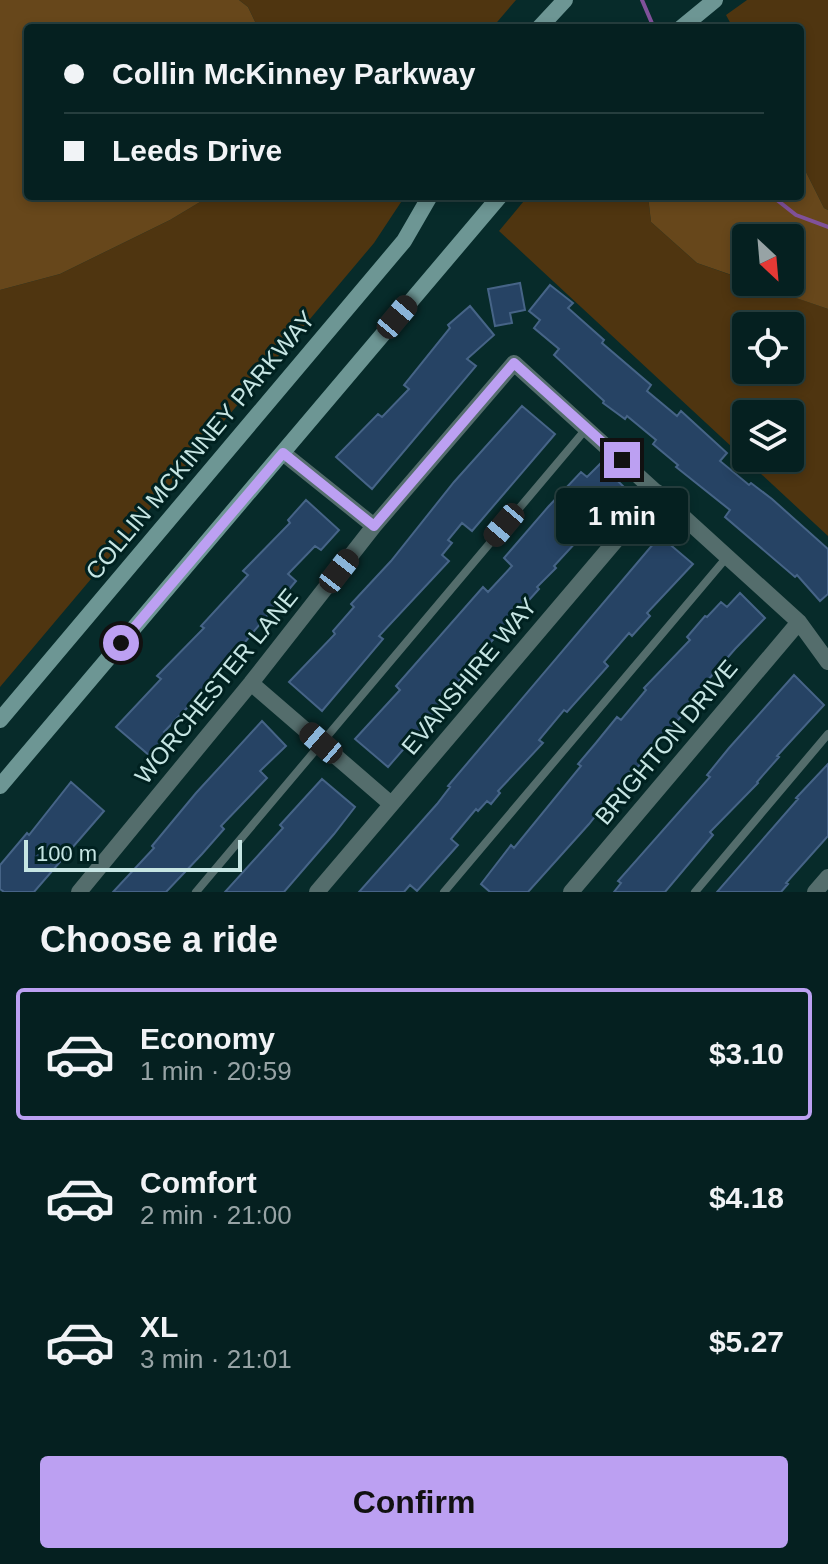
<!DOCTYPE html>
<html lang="en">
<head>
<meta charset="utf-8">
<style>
  :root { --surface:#052020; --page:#0e2829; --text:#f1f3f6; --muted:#97a3a5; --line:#263e3e; --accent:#bca0f2 }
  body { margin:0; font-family:Helvetica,sans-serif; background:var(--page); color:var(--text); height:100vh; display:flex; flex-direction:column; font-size:30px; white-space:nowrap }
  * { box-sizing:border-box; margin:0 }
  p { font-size:26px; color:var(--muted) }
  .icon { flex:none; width:44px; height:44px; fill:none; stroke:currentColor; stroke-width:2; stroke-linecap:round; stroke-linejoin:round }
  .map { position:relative; height:892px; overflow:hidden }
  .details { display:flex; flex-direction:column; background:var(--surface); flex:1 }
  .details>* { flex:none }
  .banner { position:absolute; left:24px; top:24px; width:780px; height:176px; border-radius:8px; box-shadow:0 4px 12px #0003,0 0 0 2px var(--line); display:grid; align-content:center; height:176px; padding:0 40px; background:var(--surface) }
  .needle { width:52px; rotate:154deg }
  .controls { position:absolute; left:732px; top:224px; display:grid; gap:16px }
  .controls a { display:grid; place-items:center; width:72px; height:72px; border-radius:8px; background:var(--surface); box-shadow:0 4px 12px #0003,0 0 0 2px var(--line); font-size:40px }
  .scale { position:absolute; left:24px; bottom:20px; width:218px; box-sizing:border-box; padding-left:8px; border:4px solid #c6e5e3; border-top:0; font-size:22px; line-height:28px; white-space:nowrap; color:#c6e5e3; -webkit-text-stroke:6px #002120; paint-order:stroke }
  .end { position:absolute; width:36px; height:36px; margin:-18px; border:10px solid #bca0f2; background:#111; box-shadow:0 0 0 4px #111 }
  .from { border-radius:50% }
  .bubble { position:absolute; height:56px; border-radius:8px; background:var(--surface); box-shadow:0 4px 12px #0003,0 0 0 2px var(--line); font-size:26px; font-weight:800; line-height:56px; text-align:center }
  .car { position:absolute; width:24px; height:48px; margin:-24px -12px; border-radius:10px; box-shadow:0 0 6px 2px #0007; background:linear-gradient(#222 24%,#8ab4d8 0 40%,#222 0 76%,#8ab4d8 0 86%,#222 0) }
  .banner b { display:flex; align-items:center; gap:28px; height:76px; font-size:30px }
  .banner b+b { border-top:2px solid var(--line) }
  .banner i { width:20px; height:20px; background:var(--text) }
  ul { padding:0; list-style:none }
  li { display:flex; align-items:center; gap:24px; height:132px; margin:0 16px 12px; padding:0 24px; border:4px solid transparent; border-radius:8px }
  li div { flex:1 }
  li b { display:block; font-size:30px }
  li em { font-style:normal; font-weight:800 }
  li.on { border-color:var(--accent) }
  li>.icon { width:72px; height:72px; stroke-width:1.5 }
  h2 { padding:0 40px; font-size:36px; line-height:96px }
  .action { display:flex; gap:16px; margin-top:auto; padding:16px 40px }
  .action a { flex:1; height:92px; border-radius:8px; background:var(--accent); color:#111; font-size:32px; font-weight:800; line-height:92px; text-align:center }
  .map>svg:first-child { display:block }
  .green { fill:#4f3510; fill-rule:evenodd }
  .forest { fill:#67471b }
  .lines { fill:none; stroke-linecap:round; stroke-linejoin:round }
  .stream { stroke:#80519a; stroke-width:4 }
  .building { fill:#264364; stroke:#466487; stroke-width:2 }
  .lane { stroke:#546d6c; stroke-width:8 }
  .street { stroke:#546d6c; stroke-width:16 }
  .secondary { stroke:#6d9694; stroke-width:16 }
  .route { stroke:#bca0f2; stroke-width:10 }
  .labels { text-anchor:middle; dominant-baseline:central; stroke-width:6; stroke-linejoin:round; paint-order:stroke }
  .street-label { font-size:24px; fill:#c6e5e3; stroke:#002120 }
</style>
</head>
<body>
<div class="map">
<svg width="828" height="892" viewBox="0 0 828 892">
  <rect width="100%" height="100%" fill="#072b2a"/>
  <path class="green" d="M239,0H516L492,28H258L248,7Z
    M747,0H828V210L824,208L800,160V28H733L726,15Z
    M210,196H405L374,243L0,687V290L60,274L170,220Z
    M528,196H648L651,222L697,263L828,309V536L499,231ZM746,326H790V370H746ZM746,414H790V458H746Z"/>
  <path class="forest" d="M0,0H239L248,7L258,28H28V196H210L170,220L60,274L0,290Z
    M800,160L824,208L828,210V309L750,282H790V238H746V280L697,263L651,222L648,196H800Z"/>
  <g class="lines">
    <path class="stream" d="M642,0L654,28
      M772,196L796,215L828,227"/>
  </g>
  <path class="building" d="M520,283L525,310L510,313L512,323L495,326L488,289Z
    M550,285L573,303L568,308L604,340L602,343L651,385L647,391L677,416L681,411L727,453L720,461L749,485L751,483L772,499L828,549V594L820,601L797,575L795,577L725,517L730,510L676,467L678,465L653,444L656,440L627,416L625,419L603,403L604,401L554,355L559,349L534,328L540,320L529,311Z
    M470,306L494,335L467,359L476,366L372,489L336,457L378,414L382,417L409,389L404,385L450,328L448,325Z
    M522,406L555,434L472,531L462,523L448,540L452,543L442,555L449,561L379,636L383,639L322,711L289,682L335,634L333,631L354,607L351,604L391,561L454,482Z
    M600,464L623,486L598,512L601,515L554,566L556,568L537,587L539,589L490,643L447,695L449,697L388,767L355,739L400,690L396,686L483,587L488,592L512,566L504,558L548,507L581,472L587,477Z
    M306,500L339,530L321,550L315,546L288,574L296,581L210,684L164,732L168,735L150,756L116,727L161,679L157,676L204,628L201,626L248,575L243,571L290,523L288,520Z
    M660,536L693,564L647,613L650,616L632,636L629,633L604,662L608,666L567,712L564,710L539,740L543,743L498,791L500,793L491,804L487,801L478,811L476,809L451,839L458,845L417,891L410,885L404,892H359L437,804L450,787L448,786Z
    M740,593L765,618L735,649L694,696L697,698L636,769L634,767L589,824L528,892H490L481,884L511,845L514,848L581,766L578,764L595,744L617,717L621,720L646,690L644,688L690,640L687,637L705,616L707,617L721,602L727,607Z
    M794,675L824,705L777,756L779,757L757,782L758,783L710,832L713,835L665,892H614L621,883L618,881L710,777L707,775L729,748Z
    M262,721L286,746L260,771L267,778L221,826L224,829L202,854L166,892H113L154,848L152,846L196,793Z
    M828,764V836L786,883L788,884L781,892H717L798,799L796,798Z
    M322,779L355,807L334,834L284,892H225L283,828L280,825Z
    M71,782L104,811L34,892H4L0,889V865L27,833L29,835Z"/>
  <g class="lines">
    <path class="lane" d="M196,892L586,429
      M444,892L727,557
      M695,892L828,734"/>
    <path class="street" d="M283,453L374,526
      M251,683L391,804
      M79,892L251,683L374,526L514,363L799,622L828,662
      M317,892L657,492
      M571,892L799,622
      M815,892L828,877"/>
    <path class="secondary" d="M539,28L565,0
      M681,28L715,0
      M0,720L404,241L430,196
      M0,786L500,196"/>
  </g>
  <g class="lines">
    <path class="route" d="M121,643L283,453L374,526L514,363L622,460"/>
  </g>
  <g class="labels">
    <g class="street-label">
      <text transform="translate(200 445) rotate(-50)">COLLIN MCKINNEY PARKWAY</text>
      <text transform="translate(469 676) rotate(-50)">EVANSHIRE WAY</text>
      <text transform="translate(216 686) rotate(-51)">WORCHESTER LANE</text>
      <text transform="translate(666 742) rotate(-50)">BRIGHTON DRIVE</text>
    </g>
  </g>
</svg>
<div class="controls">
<a><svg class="needle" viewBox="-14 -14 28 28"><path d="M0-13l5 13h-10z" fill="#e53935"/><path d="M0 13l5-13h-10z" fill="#97a3a5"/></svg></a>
<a><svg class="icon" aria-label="locate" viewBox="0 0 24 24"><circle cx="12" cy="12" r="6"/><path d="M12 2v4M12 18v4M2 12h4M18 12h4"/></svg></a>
<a><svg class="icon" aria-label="layers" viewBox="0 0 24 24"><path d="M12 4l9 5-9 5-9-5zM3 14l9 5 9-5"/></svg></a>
</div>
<div class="scale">100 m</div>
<i class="end from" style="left:121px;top:643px"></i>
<i class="end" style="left:622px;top:460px"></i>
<div class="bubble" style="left:556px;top:488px;width:132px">1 min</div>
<i class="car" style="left:397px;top:317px;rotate:40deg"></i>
<i class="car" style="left:504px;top:525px;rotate:220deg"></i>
<i class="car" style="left:339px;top:571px;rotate:38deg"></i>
<i class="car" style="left:321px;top:743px;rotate:311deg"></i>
<div class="banner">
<b><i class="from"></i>Collin McKinney Parkway</b>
<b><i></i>Leeds Drive</b>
</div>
</div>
<section class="details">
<h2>Choose a ride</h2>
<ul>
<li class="on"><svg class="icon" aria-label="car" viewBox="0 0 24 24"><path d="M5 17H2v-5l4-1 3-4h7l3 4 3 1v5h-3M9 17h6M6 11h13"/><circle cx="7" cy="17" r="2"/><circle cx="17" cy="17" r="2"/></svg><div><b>Economy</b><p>1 min · 20:59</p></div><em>$3.10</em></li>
<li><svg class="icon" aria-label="car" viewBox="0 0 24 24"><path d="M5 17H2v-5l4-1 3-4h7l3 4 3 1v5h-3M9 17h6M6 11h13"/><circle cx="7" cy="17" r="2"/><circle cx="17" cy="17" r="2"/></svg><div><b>Comfort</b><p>2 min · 21:00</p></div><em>$4.18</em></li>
<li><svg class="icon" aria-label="car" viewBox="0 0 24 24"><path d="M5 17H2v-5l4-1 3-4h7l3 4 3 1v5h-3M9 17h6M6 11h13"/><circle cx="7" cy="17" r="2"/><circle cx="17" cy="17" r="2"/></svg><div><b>XL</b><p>3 min · 21:01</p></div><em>$5.27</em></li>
</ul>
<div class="action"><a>Confirm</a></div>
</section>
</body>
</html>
